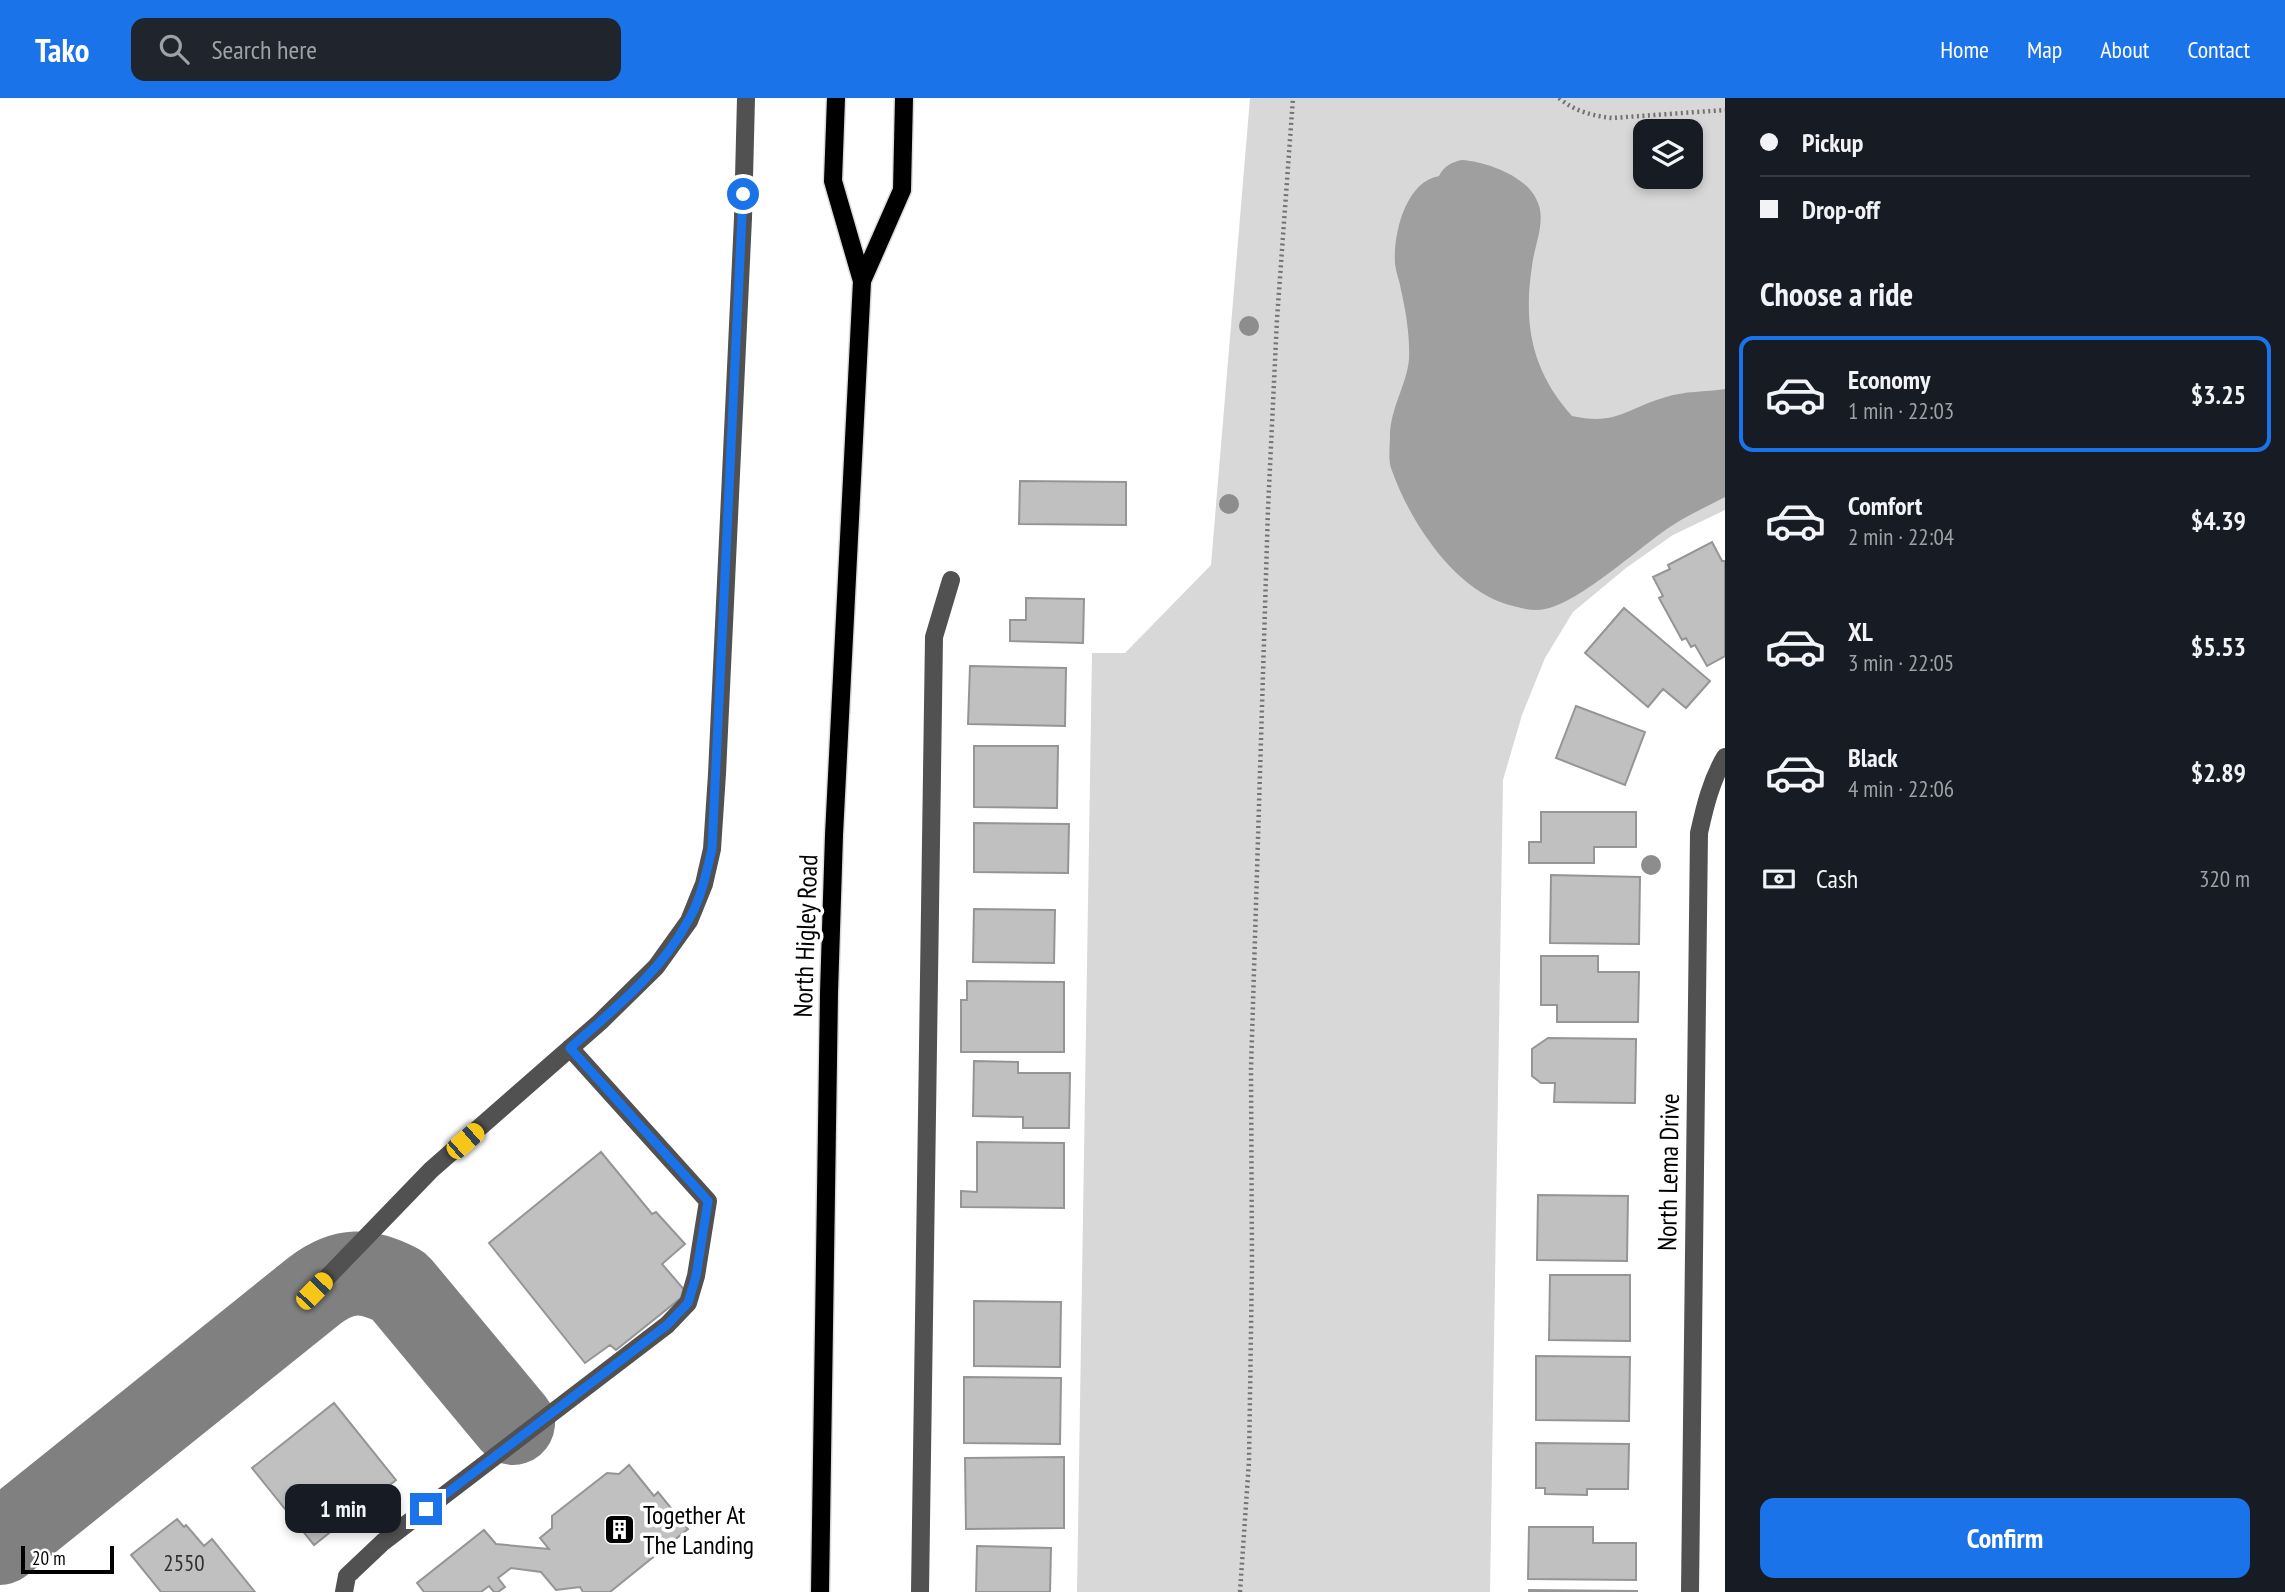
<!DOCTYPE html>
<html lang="en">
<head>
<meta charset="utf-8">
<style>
  :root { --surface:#171b24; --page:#20242c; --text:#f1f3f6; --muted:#9ea1a6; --line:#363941; --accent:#1a73e8 }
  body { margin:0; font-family:"PT Sans Narrow",sans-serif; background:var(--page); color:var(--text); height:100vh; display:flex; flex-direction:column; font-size:26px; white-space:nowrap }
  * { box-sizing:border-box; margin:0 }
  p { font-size:23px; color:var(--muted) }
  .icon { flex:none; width:38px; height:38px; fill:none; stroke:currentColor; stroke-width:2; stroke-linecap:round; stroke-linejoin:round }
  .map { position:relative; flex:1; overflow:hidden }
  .sheet { display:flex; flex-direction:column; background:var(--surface); width:560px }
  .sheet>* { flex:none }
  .top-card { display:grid; align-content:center; height:154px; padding:0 35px; background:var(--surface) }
  .buttons { position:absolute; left:1633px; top:21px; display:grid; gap:14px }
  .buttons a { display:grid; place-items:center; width:70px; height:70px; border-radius:14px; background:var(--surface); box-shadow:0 4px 10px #0003; font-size:35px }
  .scale { position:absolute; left:21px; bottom:18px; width:93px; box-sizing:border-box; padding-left:7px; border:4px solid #000; border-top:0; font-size:19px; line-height:24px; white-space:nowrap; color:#000; -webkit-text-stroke:5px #fff; paint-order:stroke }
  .end { position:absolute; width:32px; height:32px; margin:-16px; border:9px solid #1a73e8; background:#fff; box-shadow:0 0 0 4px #fff }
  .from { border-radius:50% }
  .bubble { position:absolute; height:49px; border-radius:14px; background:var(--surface); box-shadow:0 4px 10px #0003; font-size:23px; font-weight:700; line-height:49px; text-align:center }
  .car { position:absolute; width:21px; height:42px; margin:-21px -10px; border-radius:9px; box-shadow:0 0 5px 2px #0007; background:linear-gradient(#f5c518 24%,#345 0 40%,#f5c518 0 76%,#345 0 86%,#f5c518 0) }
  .top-card b { display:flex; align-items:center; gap:24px; height:66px; font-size:26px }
  .top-card b+b { border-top:2px solid var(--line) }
  .top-card i { width:18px; height:18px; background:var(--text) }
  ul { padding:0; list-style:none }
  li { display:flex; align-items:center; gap:21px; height:116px; margin:0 14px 10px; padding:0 21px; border:4px solid transparent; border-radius:14px }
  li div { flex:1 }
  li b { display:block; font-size:26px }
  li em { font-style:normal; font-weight:700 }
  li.current { border-color:var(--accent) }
  li>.icon { width:63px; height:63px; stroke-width:1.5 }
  h2 { padding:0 35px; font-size:32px; line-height:84px }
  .pay { display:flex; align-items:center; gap:18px; height:77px; padding:0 35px; font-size:26px }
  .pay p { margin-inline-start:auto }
  .primary-button { display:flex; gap:14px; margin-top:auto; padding:14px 35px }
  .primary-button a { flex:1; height:80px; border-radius:14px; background:var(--accent); color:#fff; font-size:28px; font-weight:700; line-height:80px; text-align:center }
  header { display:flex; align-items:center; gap:42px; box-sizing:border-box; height:98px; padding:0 35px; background:var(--accent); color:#fff }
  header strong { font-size:33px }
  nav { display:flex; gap:38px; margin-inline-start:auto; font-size:24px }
  .search { width:490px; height:63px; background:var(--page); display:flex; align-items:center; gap:18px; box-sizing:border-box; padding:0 24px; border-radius:14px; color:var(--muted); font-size:26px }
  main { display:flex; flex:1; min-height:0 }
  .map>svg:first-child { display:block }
  .green { fill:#d8d8d8; fill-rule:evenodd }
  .water { fill:#9f9f9f }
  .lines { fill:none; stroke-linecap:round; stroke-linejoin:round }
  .taxiway { stroke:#808080; stroke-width:84 }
  .building { fill:#c0c0c0; stroke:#959595; stroke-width:2 }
  .major-casing { stroke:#dbdbdb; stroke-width:21 }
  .path { stroke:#737373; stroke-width:4.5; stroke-dasharray:2 3.5; stroke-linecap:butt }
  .minor { stroke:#515151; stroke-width:18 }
  .major { stroke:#000; stroke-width:18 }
  .tree { fill:#8d8d8d }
  .route { stroke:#1a73e8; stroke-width:9 }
  .labels { text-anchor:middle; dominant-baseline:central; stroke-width:7; stroke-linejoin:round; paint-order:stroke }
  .number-label { font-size:23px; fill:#303030 }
  .street-label { font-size:26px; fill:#000; stroke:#fff }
  .poi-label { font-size:26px; fill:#000; stroke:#fff; text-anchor:start }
</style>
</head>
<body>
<header>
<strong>Tako</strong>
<div class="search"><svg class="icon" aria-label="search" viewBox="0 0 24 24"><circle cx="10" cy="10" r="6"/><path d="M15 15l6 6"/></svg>Search here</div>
<nav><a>Home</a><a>Map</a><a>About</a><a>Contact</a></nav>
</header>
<main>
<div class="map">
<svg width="1725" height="1494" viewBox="0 0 1725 1494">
  <rect width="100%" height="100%" fill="#fff"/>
  <path class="green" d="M1250,0H1725V412L1673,437L1626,470L1573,514L1545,560L1522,617L1503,682L1490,1494H1077L1092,555H1125L1211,467ZM1645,33H1690V79H1645Z"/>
  <path class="water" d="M1462,62C1488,64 1529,79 1538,105C1546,124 1534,149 1532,168C1523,227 1532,273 1572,318C1617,328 1627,310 1666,299C1685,293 1705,294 1725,291V399C1708,408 1690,416 1673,427C1640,448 1581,504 1545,511C1532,514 1516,509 1503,505C1451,487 1408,420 1391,370C1388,361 1390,348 1390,338C1390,311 1407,286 1409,261C1410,238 1406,214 1401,192C1400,184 1396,175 1395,166C1393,137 1405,84 1439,78C1444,68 1452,64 1462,62Z"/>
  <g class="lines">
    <path class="taxiway" d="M0,1445L314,1193C344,1170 367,1171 399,1188L513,1325"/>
  </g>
  <path class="building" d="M1020,383L1126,384V427L1019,426Z
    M1712,444L1722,463H1725V558L1707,568L1695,547L1691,549L1686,540L1682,542L1659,500L1663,498L1653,479L1670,471L1668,467Z
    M1026,500L1084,501L1083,545L1010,543V522H1026Z
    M1624,510L1710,583L1686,610L1663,591L1648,609L1585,555Z
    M970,568L1066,570L1065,628L968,626Z
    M1576,608L1645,634L1625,687L1556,660Z
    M974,648H1058L1057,710L974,709Z
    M1541,714H1636V749H1594V765H1529V744H1541Z
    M974,725L1069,726L1068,775L974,774Z
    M1551,777L1640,779L1639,846L1550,845Z
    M974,811L1055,812L1054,865L973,864Z
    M1541,858H1598V874H1639L1638,924H1557V907H1541Z
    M967,883L1064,884V954H961V902H967Z
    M1548,940L1636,941L1635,1005L1554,1004L1555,985H1541L1532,978V951Z
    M974,963L1018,964V975H1070L1069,1030H1023V1019L973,1018Z
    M977,1044L1064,1045V1110L961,1109V1093L977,1094Z
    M601,1054L652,1116L656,1114L685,1146L662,1166L687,1195L616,1252L610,1247L585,1265L489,1145Z
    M1538,1097L1628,1098L1627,1163L1537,1162Z
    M1550,1177H1630V1243L1549,1242Z
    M974,1203L1061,1204L1060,1269L974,1268Z
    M1536,1258L1630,1259L1629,1323L1536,1322Z
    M964,1279L1061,1280L1060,1346L964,1345Z
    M334,1305L396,1382L314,1447L252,1370Z
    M1536,1345L1629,1346L1628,1391H1587V1397L1545,1396V1390H1536Z
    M1064,1359V1430L966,1431L965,1360Z
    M629,1367L654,1398L658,1394L688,1431L610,1494H583L580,1489L556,1492L541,1474L511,1470L498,1480L505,1489L498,1494H494L489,1488L481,1494H424L417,1485L484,1432L496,1446L549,1451L540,1440L552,1430V1418L607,1375L619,1376Z
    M177,1421L184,1429L186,1427L204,1448L212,1441L255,1494H161L131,1457Z
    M1529,1429H1593V1445H1636V1482L1528,1481Z
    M977,1448L1051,1450L1050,1494H976Z
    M1529,1492L1637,1493V1494H1529Z"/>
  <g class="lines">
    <defs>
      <path id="major" d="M862,183L902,92L904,0
        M820,1494L829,895L834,737L862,183L833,83L836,0"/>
    </defs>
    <use href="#major" class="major-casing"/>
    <path class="path" d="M1559,0C1574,13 1593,18 1612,20L1725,12
      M1240,1494L1249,1363L1252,1167L1251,971L1268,411L1277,221L1293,0"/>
    <path class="minor" d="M314,1193L431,1072L600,924L656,869L689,823L704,786L712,751L717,676L743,120L746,0
      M344,1494L347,1478L383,1444L667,1227L688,1205L696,1178L708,1103L570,950
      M920,1494L934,539L951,482
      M1690,1494L1699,735C1705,708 1711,683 1725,659"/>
    <use href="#major" class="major"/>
  </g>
  <g class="tree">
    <circle cx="1249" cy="228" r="10"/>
    <circle cx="1229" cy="406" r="10"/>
    <circle cx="1651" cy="767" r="10"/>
  </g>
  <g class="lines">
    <path class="route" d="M426,1411L667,1227L688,1205L696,1178L708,1103L570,950C613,912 661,874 688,823C701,801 706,776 712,751L743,96"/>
  </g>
  <defs>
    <symbol id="building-square" viewBox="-11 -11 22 22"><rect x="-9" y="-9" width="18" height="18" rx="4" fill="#000" stroke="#fff"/><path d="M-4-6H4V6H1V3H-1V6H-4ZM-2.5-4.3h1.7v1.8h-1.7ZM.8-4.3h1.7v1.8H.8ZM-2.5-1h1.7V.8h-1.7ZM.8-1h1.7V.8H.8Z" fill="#fff"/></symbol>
  </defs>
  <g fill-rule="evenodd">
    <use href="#building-square" x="602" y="1414" width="35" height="35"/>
  </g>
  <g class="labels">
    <g class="number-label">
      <text x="184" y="1464">2550</text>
    </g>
    <g class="street-label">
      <text transform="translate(805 838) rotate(-88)">North Higley Road</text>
      <text transform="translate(1668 1074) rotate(-89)">North Lema Drive</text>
    </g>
    <g class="poi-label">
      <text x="643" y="1416">Together At<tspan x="643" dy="30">The Landing</tspan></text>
    </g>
  </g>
</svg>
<div class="buttons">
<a><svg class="icon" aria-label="layers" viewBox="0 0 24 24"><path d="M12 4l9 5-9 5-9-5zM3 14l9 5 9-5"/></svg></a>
</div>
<div class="scale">20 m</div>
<i class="end from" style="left:743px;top:96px"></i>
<i class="end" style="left:426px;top:1411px"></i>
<div class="bubble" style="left:285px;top:1386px;width:116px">1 min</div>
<i class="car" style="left:465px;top:1043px;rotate:49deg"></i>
<i class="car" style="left:314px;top:1193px;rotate:44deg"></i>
</div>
<section class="sheet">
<div class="top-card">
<b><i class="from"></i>Pickup</b>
<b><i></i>Drop-off</b>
</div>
<h2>Choose a ride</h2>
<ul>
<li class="current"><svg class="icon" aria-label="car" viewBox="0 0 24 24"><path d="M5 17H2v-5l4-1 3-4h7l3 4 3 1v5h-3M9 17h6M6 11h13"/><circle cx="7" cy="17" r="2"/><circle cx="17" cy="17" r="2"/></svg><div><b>Economy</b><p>1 min · 22:03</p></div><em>$3.25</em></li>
<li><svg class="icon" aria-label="car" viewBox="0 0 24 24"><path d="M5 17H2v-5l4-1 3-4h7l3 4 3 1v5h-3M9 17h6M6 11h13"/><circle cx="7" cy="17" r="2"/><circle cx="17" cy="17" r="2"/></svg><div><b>Comfort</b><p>2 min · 22:04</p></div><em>$4.39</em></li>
<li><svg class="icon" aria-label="car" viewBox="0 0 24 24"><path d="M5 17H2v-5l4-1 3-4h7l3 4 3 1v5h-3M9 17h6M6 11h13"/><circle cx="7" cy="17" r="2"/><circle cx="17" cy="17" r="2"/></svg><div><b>XL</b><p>3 min · 22:05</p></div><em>$5.53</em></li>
<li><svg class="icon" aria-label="car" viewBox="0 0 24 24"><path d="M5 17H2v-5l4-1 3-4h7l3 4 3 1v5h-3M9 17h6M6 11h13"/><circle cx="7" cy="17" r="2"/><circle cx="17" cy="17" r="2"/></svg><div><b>Black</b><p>4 min · 22:06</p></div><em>$2.89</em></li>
</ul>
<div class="pay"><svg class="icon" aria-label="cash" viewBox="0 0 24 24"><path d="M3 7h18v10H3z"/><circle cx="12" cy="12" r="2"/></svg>Cash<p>320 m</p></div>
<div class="primary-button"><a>Confirm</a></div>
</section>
</main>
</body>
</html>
